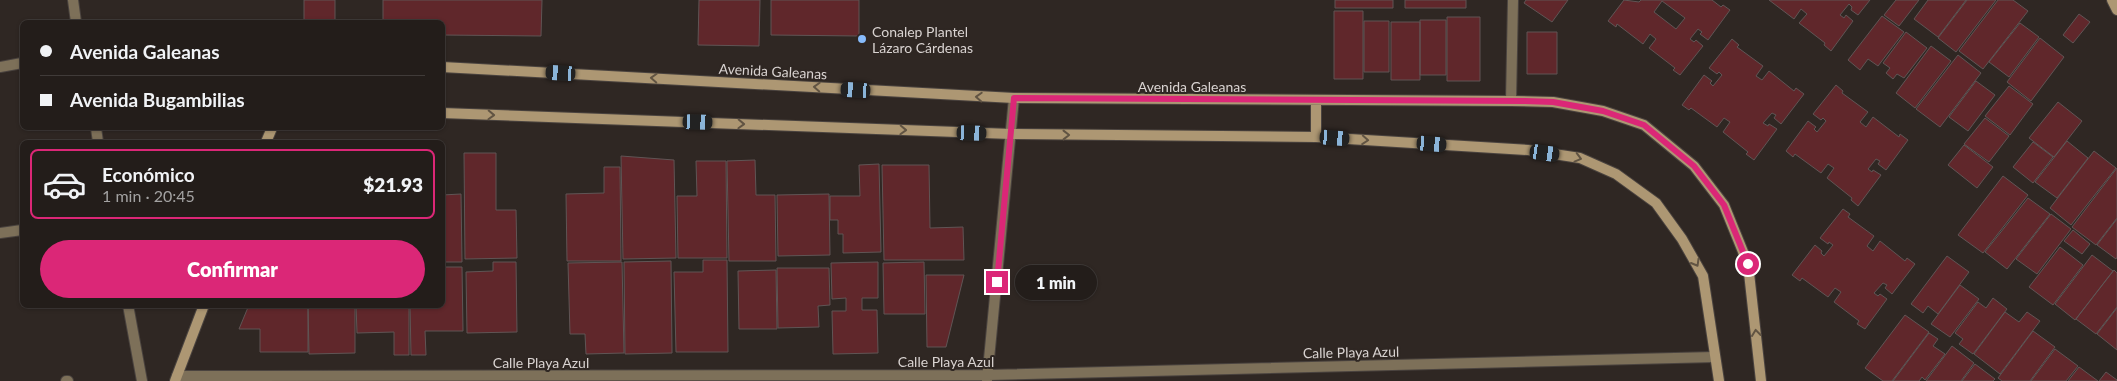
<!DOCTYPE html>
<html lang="es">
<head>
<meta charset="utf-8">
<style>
  :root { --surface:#231d1a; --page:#2f2a27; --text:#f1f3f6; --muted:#a3a2a2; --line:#403b39; --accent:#db2777 }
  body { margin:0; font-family:Lato,sans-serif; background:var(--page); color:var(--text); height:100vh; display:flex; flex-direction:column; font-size:19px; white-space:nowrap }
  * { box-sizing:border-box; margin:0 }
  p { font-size:16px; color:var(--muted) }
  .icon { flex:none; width:28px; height:28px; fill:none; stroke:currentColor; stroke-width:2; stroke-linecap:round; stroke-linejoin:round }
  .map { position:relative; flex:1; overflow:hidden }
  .panel { position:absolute; left:20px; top:140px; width:425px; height:168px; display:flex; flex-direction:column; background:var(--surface); border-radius:8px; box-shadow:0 1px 4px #0004,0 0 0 1px var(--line) }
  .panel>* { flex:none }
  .guide { position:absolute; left:20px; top:20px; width:425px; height:110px; border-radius:8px; box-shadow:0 1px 4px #0004,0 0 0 1px var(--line); display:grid; align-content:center; height:110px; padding:0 20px; background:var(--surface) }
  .end { position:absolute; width:22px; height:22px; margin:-11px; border:6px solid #db2777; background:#fff; box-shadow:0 0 0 2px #fff }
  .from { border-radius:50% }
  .bubble { position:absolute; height:35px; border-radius:18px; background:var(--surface); box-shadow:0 1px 4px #0004,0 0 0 1px var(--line); font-size:16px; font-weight:800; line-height:35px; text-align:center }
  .car { position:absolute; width:15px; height:30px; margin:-15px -8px; border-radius:6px; box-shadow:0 0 4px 1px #0007; background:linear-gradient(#222 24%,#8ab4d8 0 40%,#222 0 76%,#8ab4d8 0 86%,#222 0) }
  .guide b { display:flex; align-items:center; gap:18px; height:48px; font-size:19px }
  .guide b+b { border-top:1px solid var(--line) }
  .guide i { width:12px; height:12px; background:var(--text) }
  ul { padding:9px 0 0; list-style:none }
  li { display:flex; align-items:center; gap:15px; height:70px; margin:0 10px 8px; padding:0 10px; border:2px solid transparent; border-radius:8px }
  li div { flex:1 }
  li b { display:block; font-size:19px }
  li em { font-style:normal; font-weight:800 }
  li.selected { border-color:var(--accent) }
  li>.icon { width:45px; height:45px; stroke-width:1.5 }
  .button { display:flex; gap:10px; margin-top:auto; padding:10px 20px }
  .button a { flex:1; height:58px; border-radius:30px; background:var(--accent); color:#fff; font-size:20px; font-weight:800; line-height:58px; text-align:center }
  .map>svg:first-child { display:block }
  .building { fill:#60272b; stroke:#605555; fill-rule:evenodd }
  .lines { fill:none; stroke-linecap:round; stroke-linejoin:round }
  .street-casing { stroke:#4a433f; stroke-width:12 }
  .secondary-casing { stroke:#4a433f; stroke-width:12 }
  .street { stroke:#7d7059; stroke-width:10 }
  .secondary { stroke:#ad9773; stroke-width:10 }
  .oneway { stroke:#615443 }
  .route { stroke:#db2777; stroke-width:6 }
  .poi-dot { fill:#87bbfb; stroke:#2f2723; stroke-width:2 }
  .labels { text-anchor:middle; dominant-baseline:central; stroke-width:4; stroke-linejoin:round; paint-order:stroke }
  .poi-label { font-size:14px; fill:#d9d3d1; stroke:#2f2723; text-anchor:start }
  .street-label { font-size:14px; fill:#d9d3d1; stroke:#2f2723 }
</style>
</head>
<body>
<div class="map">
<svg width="2117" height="381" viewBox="0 0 2117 381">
  <rect width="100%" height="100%" fill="#2f2723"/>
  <path class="building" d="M304,0H335V22H304Z
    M383,0H542L541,36L442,35V22H383Z
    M699,0H760L759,46L698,45Z
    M771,0H859V36L771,35Z
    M1335,0H1393V8H1335Z
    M1405,0H1466V8H1405Z
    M1526,0H1568L1552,22L1524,3Z
    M1624,0L1639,2L1641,0H1712L1721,7L1723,5L1730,10L1708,40L1700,34L1702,32L1698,29L1690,39L1694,42L1696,40L1703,46L1680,75L1673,70L1675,68L1649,48L1656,39L1650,34L1643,44L1617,24L1616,27L1608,21ZM1662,1L1685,18L1676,29L1654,12Z
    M1769,0H1870L1858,15L1851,10L1852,7L1849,4L1840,15L1844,18L1846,15L1853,21L1831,51L1824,45L1825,43L1799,23L1807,14L1801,9L1794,19Z
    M1896,0H1919L1899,26L1884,15Z
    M1928,0H1966L1938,37L1914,19Z
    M1967,0H1996L1956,52L1938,38Z
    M1998,0H2013L2028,11L1983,69L1959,51Z
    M1334,11H1363V79H1334Z
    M2079,14L2090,22L2073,43L2063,35Z
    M1882,16L1904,32L1878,66L1868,59L1860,70L1848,60Z
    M1447,17H1480V81H1447Z
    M1420,20H1446V75H1420Z
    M1364,21H1389V72H1364Z
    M1391,22H1420V80H1391Z
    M2020,23L2039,37L2009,77L1989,62Z
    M1527,32H1557V74H1527Z
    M1906,32L1927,48L1904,78L1897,74L1893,79L1886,73L1890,68L1883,63Z
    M2040,38L2064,57L2031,101L2007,82Z
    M1732,39L1739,45L1737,47L1763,66L1756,76L1762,80L1769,71L1794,91L1796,88L1804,94L1781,124L1774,118L1776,115L1772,113L1763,123L1768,126L1769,124L1777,129L1754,160L1746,154L1748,152L1723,132L1730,122L1724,118L1717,127L1691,108L1689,110L1682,105L1704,75L1712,81L1710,83L1713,86L1722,75L1719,72L1717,74L1709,68Z
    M1931,46L1951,61L1915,108L1896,93Z
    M1958,55L1981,73L1940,127L1916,109Z
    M1976,81L1995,95L1968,131L1949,117Z
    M1836,85L1843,91L1842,93L1868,112L1860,122L1866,127L1873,117L1899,137L1900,134L1908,140L1886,170L1878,164L1880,161L1876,159L1868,169L1872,172L1873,170L1881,175L1858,206L1851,200L1852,198L1827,178L1834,168L1828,164L1821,173L1795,154L1793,157L1786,151L1808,121L1816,127L1814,129L1817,132L1826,121L1823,118L1821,120L1813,114Z
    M2009,86L2033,104L2010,135L1985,116Z
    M2058,102L2082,121L2054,157L2029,138Z
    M1985,118L2009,136L1989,162L1964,144Z
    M2067,141L2088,158L2057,198L2035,182Z
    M2033,142L2053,157L2033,183L2013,167Z
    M1964,145L1993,167L1977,188L1948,165Z
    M2094,151L2116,168L2071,225L2050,208Z
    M464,153H496V210H516L517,258L465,259Z
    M621,156L674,160L676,258L623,259Z
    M755,160L756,195H775L776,261H729L727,161Z
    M696,161H726L727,258H678L677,196H697Z
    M879,164L881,252L843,253V234H838V220H830V196H860L859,165Z
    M882,165H929L930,228L963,227L964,260H884Z
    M604,167H620L621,261H567L566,194L604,193Z
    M2117,168V218L2096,245L2072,227Z
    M2003,176L2028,195L1983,253L1958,235Z
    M461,194L462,262H442V195Z
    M829,194L830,255L778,256L777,195Z
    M2028,198L2050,214L2007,269L1985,252Z
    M1843,209L1850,214L1848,217L1874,236L1867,246L1873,251L1880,241L1905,261L1907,258L1915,264L1892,294L1885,288L1887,285L1883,283L1874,293L1878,296L1880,294L1887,299L1865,329L1857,324L1859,321L1834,302L1841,292L1835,288L1828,297L1802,278L1800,281L1792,275L1815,245L1822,251L1821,253L1824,256L1833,245L1829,242L1828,244L1820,238Z
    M2051,214L2071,229L2037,274L2016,259Z
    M2117,219V257L2116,259L2097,245Z
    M2073,230L2090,244L2082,254L2064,241Z
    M2060,247L2083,265L2053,305L2029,287Z
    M2092,255L2113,271L2075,320L2055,304Z
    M1947,256L1969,272L1938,314L1928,306L1923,313L1911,304Z
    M703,260H727L728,352H676L674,272H703Z
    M671,261L672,353L625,354L624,262Z
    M493,262H516L517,332L467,333L466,272L493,271Z
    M622,262L624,353L586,354L585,334H570L568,263Z
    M878,262V298H862V310H877L878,353L833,354L832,311H846V298L832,299L831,263Z
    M924,262L925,314H884L883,263Z
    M442,267H462L463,331H425L426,355H411L410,305H442Z
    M777,268H829L830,305L818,306L819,327L778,328Z
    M776,270L777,329H739L738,271Z
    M2114,270L2117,273V307L2096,334L2076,319Z
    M926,275H964L946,347H927Z
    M1960,285L1979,299L1950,337L1931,324Z
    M1993,298L2007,309L1973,354L1959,344L1963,339L1955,333L1978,302L1986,308Z
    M249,305H308V352H260V329H239Z
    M308,305H355V353L309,354Z
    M356,305H409V355H394V332L357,333Z
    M2117,308V350L2097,334Z
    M2005,312L2019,322L2027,312L2040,321L2000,374L1974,354Z
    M1905,315L1929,332L1892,381H1883L1865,368Z
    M2033,331L2055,347L2030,381H2002L1998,378Z
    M1929,333L1938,339L1933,346L1945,354L1925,380L1922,377L1919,381H1893Z
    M1952,346L1974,363L1961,381H1926Z
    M2055,349L2078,366L2066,381H2031Z
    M1975,364L1995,379L1993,381H1962Z
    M2079,367L2098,381H2068Z
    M2106,372L2117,380V381H2099Z"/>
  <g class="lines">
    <defs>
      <path id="street" d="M73,0L76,22
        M0,67L22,63
        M1511,101L1513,0
        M96,128L98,142
        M0,233L22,230
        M128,305L142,381
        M177,376L988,375L1715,357
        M987,380L1014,98
        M66,381H68"/>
      <path id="secondary" d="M2112,0L2117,10
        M442,67L1014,98L1511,101L1553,102L1603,111L1644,125L1694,166L1724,205L1748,264L1761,381
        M442,113L1011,134L1316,137L1528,150L1580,158L1616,174L1656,203L1682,239L1703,276L1719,381
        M1316,137V101
        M266,142L272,128
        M175,381L204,305"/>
    </defs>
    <use href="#street" class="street-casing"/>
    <use href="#secondary" class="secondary-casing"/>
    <use href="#street" class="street"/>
    <use href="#secondary" class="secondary"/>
  </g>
  <defs><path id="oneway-chevron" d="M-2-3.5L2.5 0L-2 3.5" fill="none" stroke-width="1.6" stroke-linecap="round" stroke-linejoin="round" transform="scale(1.25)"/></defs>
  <g class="oneway">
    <use href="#oneway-chevron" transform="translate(654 78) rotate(-177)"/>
    <use href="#oneway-chevron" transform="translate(817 87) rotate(-177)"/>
    <use href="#oneway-chevron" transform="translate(979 97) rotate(-177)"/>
    <use href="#oneway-chevron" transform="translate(491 115) rotate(2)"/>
    <use href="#oneway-chevron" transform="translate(741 124) rotate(2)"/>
    <use href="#oneway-chevron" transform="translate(903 130) rotate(2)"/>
    <use href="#oneway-chevron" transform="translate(1066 135)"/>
    <use href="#oneway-chevron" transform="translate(1365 140) rotate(4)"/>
    <use href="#oneway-chevron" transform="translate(1578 158) rotate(15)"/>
    <use href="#oneway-chevron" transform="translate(1696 263) rotate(60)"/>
    <use href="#oneway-chevron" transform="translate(1756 333) rotate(-97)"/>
  </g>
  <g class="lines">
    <path class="route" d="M997,282L1014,98L1525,101L1553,102L1603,111L1644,125L1694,166L1724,205L1748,264"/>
  </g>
  <circle class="poi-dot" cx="862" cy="39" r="5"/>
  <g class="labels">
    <g class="poi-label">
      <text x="872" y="31">Conalep Plantel<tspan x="872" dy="16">Lázaro Cárdenas</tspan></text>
    </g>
    <g class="street-label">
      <text transform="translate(773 71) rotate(3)">Avenida Galeanas</text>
      <text x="1192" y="86">Avenida Galeanas</text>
      <text transform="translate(1351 352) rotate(-1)">Calle Playa Azul</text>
      <text x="946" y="361">Calle Playa Azul</text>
      <text x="541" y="362">Calle Playa Azul</text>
    </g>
  </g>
</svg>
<i class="end from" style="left:1748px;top:264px"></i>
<i class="end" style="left:997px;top:282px"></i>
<div class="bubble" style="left:1015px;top:265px;width:82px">1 min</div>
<i class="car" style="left:561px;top:73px;rotate:273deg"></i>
<i class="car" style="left:856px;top:90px;rotate:273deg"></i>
<i class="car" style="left:698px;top:122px;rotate:92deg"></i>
<i class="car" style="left:972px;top:133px;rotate:92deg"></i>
<i class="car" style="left:1335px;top:138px;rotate:94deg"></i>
<i class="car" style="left:1432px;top:144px;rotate:94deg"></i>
<i class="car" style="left:1545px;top:153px;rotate:98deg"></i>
<div class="guide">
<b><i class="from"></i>Avenida Galeanas</b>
<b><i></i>Avenida Bugambilias</b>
</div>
<section class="panel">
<ul>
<li class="selected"><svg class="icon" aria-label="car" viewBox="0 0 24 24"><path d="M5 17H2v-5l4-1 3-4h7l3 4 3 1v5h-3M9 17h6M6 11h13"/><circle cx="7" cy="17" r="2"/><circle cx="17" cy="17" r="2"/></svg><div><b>Económico</b><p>1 min · 20:45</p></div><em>$21.93</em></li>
</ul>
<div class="button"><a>Confirmar</a></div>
</section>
</div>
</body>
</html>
